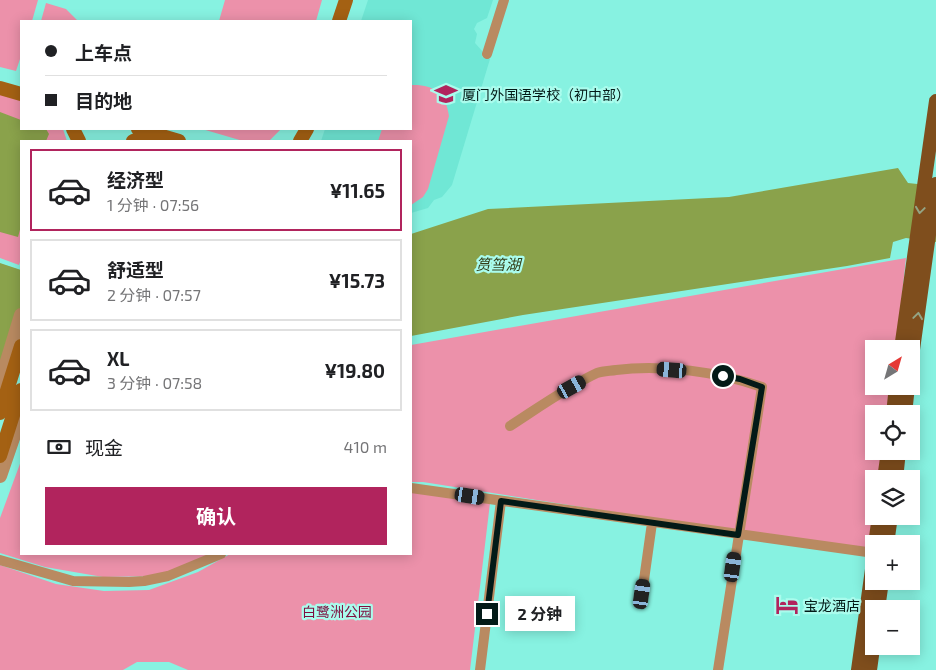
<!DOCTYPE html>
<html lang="zh">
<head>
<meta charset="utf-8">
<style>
  :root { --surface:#fff; --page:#f2f2f2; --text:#202124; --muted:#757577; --line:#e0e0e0; --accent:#b1245d }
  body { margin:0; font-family:"Exo 2","Noto Sans SC",sans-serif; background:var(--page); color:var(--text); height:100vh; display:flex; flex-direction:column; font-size:19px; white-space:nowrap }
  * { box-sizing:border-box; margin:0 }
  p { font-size:16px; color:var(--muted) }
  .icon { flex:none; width:28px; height:28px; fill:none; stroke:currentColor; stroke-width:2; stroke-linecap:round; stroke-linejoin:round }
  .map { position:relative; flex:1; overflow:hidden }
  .sheet { position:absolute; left:20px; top:140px; width:392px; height:415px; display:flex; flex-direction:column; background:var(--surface); border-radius:0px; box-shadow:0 2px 12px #0003 }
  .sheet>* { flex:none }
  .hud { position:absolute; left:20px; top:20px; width:392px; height:110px; border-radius:0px; box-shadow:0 2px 12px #0003; display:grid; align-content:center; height:110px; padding:0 25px; background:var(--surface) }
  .needle { width:32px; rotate:37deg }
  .controls { position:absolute; left:865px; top:340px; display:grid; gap:10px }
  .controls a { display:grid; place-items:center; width:55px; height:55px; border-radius:0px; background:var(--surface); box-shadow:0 2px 12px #0003; font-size:25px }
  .end { position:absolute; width:22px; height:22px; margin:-11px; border:6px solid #031a17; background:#fff; box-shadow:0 0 0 2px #fff }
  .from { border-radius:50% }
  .bubble { position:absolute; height:35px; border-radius:0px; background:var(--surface); box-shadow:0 2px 12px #0003; font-size:16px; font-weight:700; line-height:35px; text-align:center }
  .car { position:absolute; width:15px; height:30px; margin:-15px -8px; border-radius:6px; box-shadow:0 0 4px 1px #0007; background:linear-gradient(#222 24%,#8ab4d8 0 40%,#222 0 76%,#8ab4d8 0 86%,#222 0) }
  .hud b { display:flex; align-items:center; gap:18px; height:48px; font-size:19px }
  .hud b+b { border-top:1px solid var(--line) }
  .hud i { width:12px; height:12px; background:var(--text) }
  ul { padding:9px 0 0; list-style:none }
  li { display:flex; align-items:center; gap:15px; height:82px; margin:0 10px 8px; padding:0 15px; border:2px solid var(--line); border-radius:0px }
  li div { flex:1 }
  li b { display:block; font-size:19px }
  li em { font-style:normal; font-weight:700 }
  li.active { border-color:var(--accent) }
  li>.icon { width:45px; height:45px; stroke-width:1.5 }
  .pay { display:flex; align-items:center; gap:12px; height:55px; padding:0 25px; font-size:19px }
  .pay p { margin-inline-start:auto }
  .primary-button { display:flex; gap:10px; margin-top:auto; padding:10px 25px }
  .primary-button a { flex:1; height:58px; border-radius:0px; background:var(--accent); color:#fff; font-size:20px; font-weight:700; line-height:58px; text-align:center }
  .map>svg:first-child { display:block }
  .built { fill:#70e7d5 }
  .green { fill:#ec91aa }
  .water { fill:#8aa24b }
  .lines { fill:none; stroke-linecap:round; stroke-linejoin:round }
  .minor { stroke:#b98a61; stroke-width:10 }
  .tertiary { stroke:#b98a61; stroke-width:14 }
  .secondary { stroke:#a46113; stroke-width:14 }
  .primary { stroke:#7f4e1d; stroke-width:14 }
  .oneway { stroke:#94a585 }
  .route { stroke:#031a17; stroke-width:6 }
  .labels { text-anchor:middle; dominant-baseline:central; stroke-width:4.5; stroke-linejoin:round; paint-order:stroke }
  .poi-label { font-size:14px; fill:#031a17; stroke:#aafced; text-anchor:start }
  .park-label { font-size:14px; fill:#7f0e3f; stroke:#aafced }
  .water-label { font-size:15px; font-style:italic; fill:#343e19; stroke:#aafced }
</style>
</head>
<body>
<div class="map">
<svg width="936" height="670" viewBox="0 0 936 670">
  <rect width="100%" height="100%" fill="#87f2e1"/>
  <path class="built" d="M368,0H493L487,18L477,23L474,29L477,34L475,43L483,52L482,57L490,59L452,185L442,197L434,200L428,208L411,213V141H321L325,129H411V21H361Z"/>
  <path class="green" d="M0,0H38L32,21H21V56L16,71L0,67Z
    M225,0H322L316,21H219Z
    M46,3L66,9L78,21H41Z
    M411,85C433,84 446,93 449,116L428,189L423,197L411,205V141H378L382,129H411Z
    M0,93L21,99V129H63L67,141H21V259L19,265L0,258Z
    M202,129H281L269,141H243Z
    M906,258L896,349H874V386H892L889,414H874V451H885L882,479H874V553L423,482H411V345Z
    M21,461V554H220L168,576L103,577L45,567L0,553V518Z
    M411,492L490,503L470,670H188L169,662H137L123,670H0V565L56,584L104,591L149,590L198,572L230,554H411Z"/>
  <path class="water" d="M0,112L21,120V129H46L49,134L46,141H21V226L18,237L0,232Z
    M898,168L908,183L936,186V242L906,238L893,242L890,258L847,266L523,315L411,336V234L488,209L729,197Z
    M0,263L21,270V371L0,365Z"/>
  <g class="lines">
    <path class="minor" d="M487,54L504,0
      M510,426C538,408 567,387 597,373C603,371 610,371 616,370C662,364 719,372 762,387L718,670
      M411,488L874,553
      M0,560L73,581L129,582L144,581L168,576L221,554
      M642,594L652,523
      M480,670L501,501"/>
    <path class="tertiary" d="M0,384L21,315
      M0,476L21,415"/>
    <path class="secondary" d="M339,21L346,0
      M0,88L21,94
      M73,129L79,141
      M138,129L179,141
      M133,141L141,138L158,139
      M300,141L307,129
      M0,413L21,346
      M0,456L21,390"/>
    <path class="primary" d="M901,349L936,101
      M911,364L936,184
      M893,414L896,386
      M905,414L908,386
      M884,479L888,451
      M896,479L899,451
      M875,544L879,516
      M887,544L891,516
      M878,609L882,581
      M858,670L874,555
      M870,670L874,641"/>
  </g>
  <defs><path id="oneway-chevron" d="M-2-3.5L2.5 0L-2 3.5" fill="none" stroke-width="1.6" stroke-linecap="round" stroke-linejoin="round" transform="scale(1.25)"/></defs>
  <g class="oneway">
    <use href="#oneway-chevron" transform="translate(920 210) rotate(98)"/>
    <use href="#oneway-chevron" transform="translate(918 316) rotate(-82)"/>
  </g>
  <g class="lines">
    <path class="route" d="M487,614L501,501L738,535L762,387L740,379L723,376"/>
  </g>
  <defs>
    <symbol id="school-bare" viewBox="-9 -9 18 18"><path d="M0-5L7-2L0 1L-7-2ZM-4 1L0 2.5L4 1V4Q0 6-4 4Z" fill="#b1245d" stroke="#aafced" stroke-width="2.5" paint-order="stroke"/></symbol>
    <symbol id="hotel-bare" viewBox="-9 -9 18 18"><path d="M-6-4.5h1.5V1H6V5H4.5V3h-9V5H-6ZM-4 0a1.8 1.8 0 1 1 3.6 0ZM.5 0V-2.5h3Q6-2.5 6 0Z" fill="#b1245d" stroke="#aafced" stroke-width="2.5" paint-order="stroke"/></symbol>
  </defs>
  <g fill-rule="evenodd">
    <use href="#school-bare" x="430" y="78" width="32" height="32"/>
    <use href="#hotel-bare" x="771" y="589" width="32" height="32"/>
  </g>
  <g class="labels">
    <g class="poi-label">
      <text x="462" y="94">厦门外国语学校（初中部）</text>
      <text x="804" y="605">宝龙酒店</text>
    </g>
    <g class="park-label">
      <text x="337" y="611">白鹭洲公园</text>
    </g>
    <g class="water-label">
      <text x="498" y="264">筼筜湖</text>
    </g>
  </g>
</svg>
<div class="controls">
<a><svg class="needle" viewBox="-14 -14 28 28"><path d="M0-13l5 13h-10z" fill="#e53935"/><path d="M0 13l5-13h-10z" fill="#757577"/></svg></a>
<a><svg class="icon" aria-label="locate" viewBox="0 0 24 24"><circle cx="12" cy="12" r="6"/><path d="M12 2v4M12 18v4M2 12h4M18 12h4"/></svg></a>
<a><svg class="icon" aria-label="layers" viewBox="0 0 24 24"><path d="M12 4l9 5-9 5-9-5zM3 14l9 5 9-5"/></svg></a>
<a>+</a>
<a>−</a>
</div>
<i class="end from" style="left:723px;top:376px"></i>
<i class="end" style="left:487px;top:614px"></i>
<div class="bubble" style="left:505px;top:596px;width:70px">2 分钟</div>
<i class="car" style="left:672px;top:370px;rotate:275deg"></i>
<i class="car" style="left:572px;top:387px;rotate:61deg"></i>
<i class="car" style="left:470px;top:496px;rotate:99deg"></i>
<i class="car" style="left:733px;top:567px;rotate:8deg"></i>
<i class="car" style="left:642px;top:594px;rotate:8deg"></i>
<div class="hud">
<b><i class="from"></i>上车点</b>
<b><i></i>目的地</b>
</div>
<section class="sheet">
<ul>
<li class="active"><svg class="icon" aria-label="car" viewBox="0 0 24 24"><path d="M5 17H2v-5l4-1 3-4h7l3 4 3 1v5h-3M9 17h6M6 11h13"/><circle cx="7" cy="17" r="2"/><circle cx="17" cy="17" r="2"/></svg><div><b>经济型</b><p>1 分钟 · 07:56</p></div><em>¥11.65</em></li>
<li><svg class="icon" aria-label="car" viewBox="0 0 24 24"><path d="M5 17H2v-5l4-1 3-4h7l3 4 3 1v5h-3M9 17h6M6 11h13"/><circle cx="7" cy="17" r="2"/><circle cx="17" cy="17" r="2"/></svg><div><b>舒适型</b><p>2 分钟 · 07:57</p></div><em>¥15.73</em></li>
<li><svg class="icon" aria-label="car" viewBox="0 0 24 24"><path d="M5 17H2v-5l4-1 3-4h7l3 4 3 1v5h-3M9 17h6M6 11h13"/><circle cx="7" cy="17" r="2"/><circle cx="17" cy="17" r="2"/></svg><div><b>XL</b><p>3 分钟 · 07:58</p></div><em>¥19.80</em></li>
</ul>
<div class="pay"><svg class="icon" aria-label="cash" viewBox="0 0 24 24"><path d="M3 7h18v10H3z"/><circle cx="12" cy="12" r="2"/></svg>现金<p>410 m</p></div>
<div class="primary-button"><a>确认</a></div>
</section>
</div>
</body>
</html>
